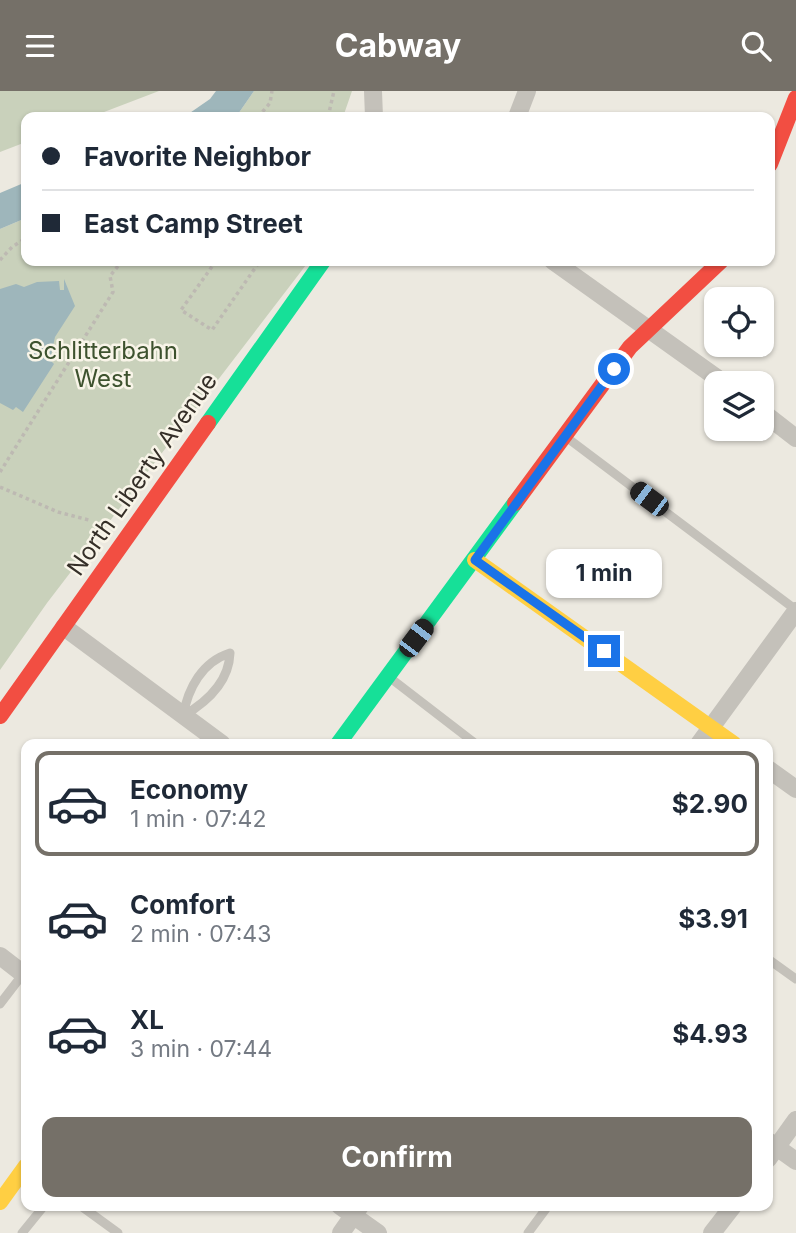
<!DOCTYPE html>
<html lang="en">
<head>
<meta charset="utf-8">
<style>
  :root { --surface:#fff; --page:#f6f6f7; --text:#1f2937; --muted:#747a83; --line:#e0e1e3; --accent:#757068 }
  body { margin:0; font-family:Inter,sans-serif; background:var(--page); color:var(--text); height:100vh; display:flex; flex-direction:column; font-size:26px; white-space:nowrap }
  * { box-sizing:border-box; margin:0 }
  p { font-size:23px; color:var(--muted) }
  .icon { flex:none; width:38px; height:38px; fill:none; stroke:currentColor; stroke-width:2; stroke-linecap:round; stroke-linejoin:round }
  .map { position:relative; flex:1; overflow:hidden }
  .panel { position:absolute; left:21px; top:648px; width:752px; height:472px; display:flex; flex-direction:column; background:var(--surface); border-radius:14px; box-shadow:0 2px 5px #0004 }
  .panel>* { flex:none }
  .banner { position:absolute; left:21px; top:21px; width:754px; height:154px; border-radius:14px; box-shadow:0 2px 5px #0004; display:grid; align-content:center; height:154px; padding:0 21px; background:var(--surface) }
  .fabs { position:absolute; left:704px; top:196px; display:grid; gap:14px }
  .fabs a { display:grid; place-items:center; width:70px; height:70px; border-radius:14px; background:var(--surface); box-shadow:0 2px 5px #0004; font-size:35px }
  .end { position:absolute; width:32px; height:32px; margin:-16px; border:9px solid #1a73e8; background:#fff; box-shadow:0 0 0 4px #fff }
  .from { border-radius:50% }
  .bubble { position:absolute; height:49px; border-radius:14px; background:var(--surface); box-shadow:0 2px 5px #0004; font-size:23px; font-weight:700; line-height:49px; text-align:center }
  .car { position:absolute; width:21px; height:42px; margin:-21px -10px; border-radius:9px; box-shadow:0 0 5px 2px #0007; background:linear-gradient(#222 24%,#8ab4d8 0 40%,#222 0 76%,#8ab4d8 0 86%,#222 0) }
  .banner b { display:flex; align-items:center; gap:24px; height:66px; font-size:26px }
  .banner b+b { border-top:2px solid var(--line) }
  .banner i { width:18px; height:18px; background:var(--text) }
  ul { padding:12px 0 0; list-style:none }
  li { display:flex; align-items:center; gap:21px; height:105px; margin:0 14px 10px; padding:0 7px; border:4px solid transparent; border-radius:14px }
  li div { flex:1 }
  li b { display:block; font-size:26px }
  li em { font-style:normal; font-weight:700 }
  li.selected { border-color:var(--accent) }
  li>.icon { width:63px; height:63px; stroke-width:1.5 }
  .action { display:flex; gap:14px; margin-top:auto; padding:14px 21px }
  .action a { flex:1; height:80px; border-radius:14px; background:var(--accent); color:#fff; font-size:28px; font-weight:700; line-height:80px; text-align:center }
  header { display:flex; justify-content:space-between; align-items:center; height:91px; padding:0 21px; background:var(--accent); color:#fff; font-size:32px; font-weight:700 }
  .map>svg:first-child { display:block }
  .green { fill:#c9d1bb }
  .water { fill:#9eb6bb }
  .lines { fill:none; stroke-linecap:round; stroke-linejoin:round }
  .path { stroke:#bdb9b2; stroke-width:3.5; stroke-dasharray:3.5 3.5; stroke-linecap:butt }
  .lane { stroke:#c4c1ba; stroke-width:9 }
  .street { stroke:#c4c1ba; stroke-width:18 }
  .fast { stroke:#16e098; stroke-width:16 }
  .slow { stroke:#ffcf43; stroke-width:16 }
  .jam { stroke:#f24e42; stroke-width:16 }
  .route { stroke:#1a73e8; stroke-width:9 }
  .labels { text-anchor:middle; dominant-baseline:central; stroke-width:5; stroke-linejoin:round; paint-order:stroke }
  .park-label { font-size:24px; fill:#3d522e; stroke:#f8f4e8 }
  .street-label { font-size:24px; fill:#352f28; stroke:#f8f4e8 }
</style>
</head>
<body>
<header><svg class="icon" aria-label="menu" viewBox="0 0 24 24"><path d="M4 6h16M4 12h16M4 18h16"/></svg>Cabway<svg class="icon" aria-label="search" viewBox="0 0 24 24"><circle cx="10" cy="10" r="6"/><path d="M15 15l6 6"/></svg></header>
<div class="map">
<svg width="796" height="1142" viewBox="0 0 796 1142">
  <rect width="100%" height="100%" fill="#ece9e0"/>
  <path class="green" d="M0,0H159L91,26H26V51L0,61Z
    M254,0H352L343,26H236Z
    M26,127V170H309L47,512L0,579V138Z"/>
  <path class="water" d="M216,0H254L236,26H184L210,8Z
    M26,91V127L0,138V102Z
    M64,188L75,215L55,246L50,269L54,273L23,321L16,316L13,319L0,312V198L16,193L24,196L37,191L59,190L60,199H64Z"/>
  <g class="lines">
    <path class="path" d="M258,26L270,12L272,0
      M328,26L334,0
      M0,169L12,156L26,147
      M216,170L181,219L212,239L260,170
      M0,381L113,201L110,185L122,170
      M0,396L58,421L89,429"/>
    <path class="lane" d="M566,346L796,519
      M230,562C229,591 207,611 183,625C188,597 202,571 230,562Z
      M389,586L476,653
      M768,868L796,888
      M0,913L23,883
      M81,1115L118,1142
      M22,1142L44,1115
      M528,1142L548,1115"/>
    <path class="street" d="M373,0L374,26
      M517,26L527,0
      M553,170L724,292
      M761,320L796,347
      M64,536L222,653
      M699,653L796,520
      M768,678L796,698
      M0,865L26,885
      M768,1050L796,1070
      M768,1068L796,1029
      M340,1115L378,1142
      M341,1142L360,1115
      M712,1142L733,1115"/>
    <path class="fast" d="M208,332L323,170
      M338,653L515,412"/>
    <path class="slow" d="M475,469L734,653
      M0,1111L26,1075"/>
    <path class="jam" d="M770,73L796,7
      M515,412L630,256L721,170
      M0,625L208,332"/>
  </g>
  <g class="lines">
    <path class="route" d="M604,560L475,469L614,278"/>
  </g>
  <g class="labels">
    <g class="park-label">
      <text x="103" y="259">Schlitterbahn<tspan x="103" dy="28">West</tspan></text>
    </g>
    <g class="street-label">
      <text transform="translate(142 383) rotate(-55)">North Liberty Avenue</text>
    </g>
  </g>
</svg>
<div class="fabs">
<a><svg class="icon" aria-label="locate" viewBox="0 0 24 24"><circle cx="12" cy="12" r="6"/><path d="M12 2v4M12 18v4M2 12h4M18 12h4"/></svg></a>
<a><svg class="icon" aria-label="layers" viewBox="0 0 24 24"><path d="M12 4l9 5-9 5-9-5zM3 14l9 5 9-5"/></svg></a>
</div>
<i class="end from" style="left:614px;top:278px"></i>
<i class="end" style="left:604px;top:560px"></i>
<div class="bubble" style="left:546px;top:458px;width:116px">1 min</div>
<i class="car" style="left:649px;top:408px;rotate:307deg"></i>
<i class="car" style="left:416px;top:547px;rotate:37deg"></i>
<div class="banner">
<b><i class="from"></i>Favorite Neighbor</b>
<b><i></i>East Camp Street</b>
</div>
<section class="panel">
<ul>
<li class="selected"><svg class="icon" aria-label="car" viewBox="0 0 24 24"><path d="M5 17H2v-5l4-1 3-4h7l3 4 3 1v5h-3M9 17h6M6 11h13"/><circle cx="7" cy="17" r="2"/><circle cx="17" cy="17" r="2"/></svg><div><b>Economy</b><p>1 min · 07:42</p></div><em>$2.90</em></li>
<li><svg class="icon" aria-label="car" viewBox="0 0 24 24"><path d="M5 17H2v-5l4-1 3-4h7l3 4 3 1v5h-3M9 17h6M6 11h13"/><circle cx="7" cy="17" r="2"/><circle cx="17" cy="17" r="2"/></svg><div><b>Comfort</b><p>2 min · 07:43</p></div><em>$3.91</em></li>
<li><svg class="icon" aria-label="car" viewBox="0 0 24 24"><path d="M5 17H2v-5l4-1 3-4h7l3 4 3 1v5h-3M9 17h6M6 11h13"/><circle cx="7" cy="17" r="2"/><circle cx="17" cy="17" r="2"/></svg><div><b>XL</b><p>3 min · 07:44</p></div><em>$4.93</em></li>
</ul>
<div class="action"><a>Confirm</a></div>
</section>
</div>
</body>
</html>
